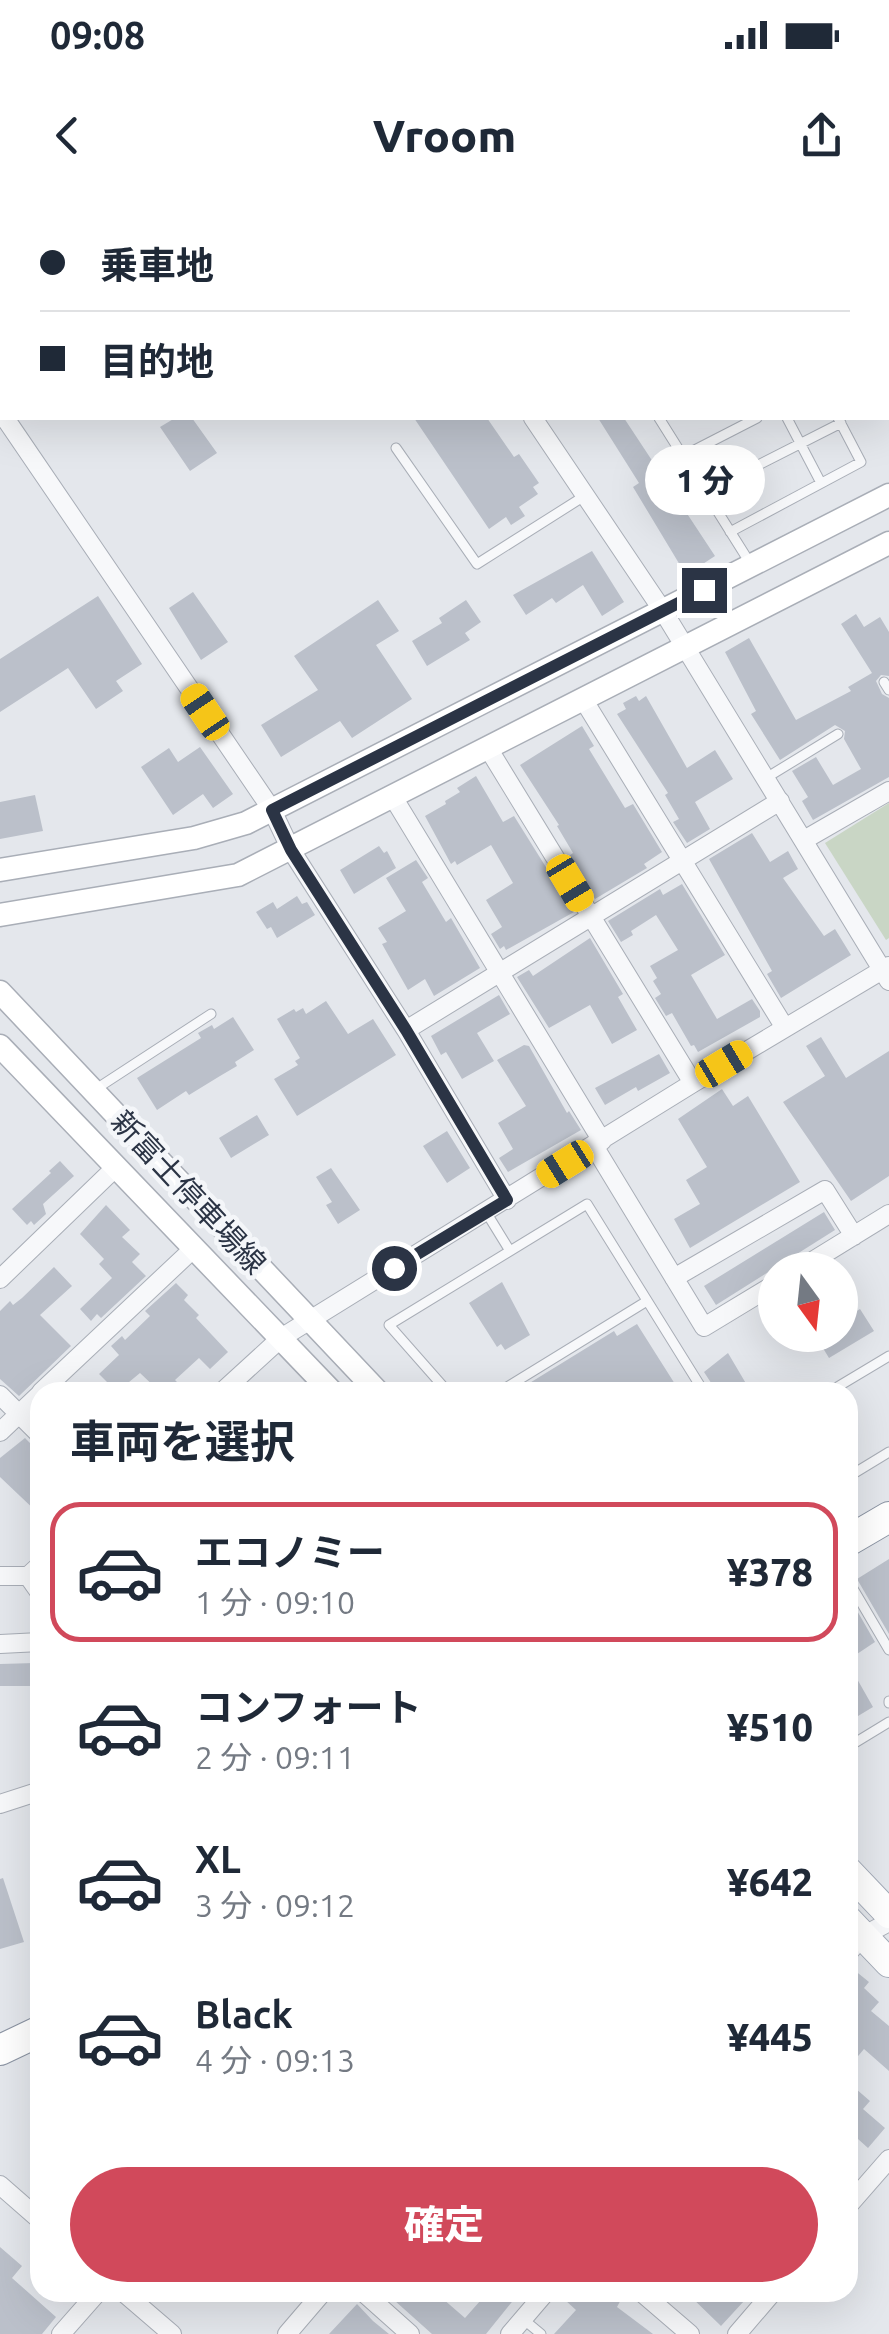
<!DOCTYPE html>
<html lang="ja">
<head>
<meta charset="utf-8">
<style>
  :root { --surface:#fff; --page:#f6f6f7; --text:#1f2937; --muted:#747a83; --line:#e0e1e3; --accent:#d1495b }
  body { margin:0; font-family:Ubuntu,"Noto Sans JP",sans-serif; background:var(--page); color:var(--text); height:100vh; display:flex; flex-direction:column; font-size:38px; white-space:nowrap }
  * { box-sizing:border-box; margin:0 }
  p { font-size:32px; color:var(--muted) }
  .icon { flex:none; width:55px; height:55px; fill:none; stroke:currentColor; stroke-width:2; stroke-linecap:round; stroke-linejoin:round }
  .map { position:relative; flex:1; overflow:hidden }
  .panel { position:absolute; left:30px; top:1182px; width:828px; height:920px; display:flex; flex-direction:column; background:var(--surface); border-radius:30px; box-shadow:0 10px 40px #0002 }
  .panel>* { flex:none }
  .top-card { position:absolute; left:0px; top:0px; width:890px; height:220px; box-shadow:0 10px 40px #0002; display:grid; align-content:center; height:220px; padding:0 40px; background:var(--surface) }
  .needle { width:65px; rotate:165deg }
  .tools { position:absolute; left:758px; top:1052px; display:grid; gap:20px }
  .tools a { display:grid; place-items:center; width:100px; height:100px; border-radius:50%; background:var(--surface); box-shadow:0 10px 40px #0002; font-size:50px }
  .end { position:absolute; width:45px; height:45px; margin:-22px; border:12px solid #2b3445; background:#fff; box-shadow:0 0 0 5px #fff }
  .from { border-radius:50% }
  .bubble { position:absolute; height:70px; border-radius:35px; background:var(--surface); box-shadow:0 10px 40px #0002; font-size:32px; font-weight:800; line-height:70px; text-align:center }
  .car { position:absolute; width:30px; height:60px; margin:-30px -15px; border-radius:12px; box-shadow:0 0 8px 2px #0007; background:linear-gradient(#f5c518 24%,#345 0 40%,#f5c518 0 76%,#345 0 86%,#f5c518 0) }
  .top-card b { display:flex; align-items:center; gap:35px; height:95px; font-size:38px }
  .top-card b+b { border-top:2px solid var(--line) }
  .top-card i { width:25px; height:25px; background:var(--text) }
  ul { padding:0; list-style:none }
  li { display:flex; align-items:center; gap:30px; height:140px; margin:0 20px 15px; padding:0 20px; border:5px solid transparent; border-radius:30px }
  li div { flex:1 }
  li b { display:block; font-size:38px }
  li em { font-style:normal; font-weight:800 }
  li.on { border-color:var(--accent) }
  li>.icon { width:90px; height:90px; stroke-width:1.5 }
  h2 { padding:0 40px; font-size:45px; line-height:120px }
  .cta { display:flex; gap:20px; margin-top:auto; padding:20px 40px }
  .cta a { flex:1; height:115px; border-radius:60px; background:var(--accent); color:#fff; font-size:40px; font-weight:800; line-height:115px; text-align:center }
  .status { display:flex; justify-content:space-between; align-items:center; height:70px; padding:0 50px; background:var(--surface); direction:ltr }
  .status svg { height:28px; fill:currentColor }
  header { display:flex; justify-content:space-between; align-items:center; height:130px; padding:0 40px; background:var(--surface); font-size:45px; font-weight:800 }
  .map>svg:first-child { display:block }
  .green { fill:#c9d6c5 }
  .building { fill:#bbc0ca }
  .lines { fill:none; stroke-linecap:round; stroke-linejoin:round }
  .lane-casing { stroke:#a9aeb7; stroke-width:11 }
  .street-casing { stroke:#a9aeb7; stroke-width:20 }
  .secondary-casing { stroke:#a9aeb7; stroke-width:25 }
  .primary-casing { stroke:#a3abb8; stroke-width:30 }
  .highway-casing { stroke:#8b94a3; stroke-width:32 }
  .lane { stroke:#f7f8fa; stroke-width:9 }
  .street { stroke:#f7f8fa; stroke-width:18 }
  .secondary { stroke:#fff; stroke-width:22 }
  .primary { stroke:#fff; stroke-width:28 }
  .highway { stroke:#fff; stroke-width:30 }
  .route { stroke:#2b3445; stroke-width:12 }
  .labels { text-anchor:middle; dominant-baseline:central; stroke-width:9; stroke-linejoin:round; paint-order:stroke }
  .street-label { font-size:30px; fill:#2b3445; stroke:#f4f6f9 }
</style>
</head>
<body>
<div class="status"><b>09:08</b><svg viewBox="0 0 49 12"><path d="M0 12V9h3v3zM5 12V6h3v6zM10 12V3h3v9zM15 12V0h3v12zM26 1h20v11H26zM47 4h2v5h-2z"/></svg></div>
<header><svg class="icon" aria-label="back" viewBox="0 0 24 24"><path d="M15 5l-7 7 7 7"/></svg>Vroom<svg class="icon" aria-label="share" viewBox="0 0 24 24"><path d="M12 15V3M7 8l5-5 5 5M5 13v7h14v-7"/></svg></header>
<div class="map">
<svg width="889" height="2134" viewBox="0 0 889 2134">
  <rect width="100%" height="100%" fill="#e4e7ec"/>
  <path class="green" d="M889,603V738L886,740L825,643Z"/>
  <path class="building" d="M175,218H192L217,253L190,271L160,227Z
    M414,218H487L514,257L519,254L539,283L533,287L538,294L519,307L525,316L511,325L506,317L489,329Z
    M598,218H624L715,356L686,375L633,287L639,283Z
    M592,351L624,402L602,416L583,385L556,403L552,398L526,415L513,395Z
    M193,392L228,442L201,460L169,408Z
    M98,396L142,464L116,481L123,491L96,509L68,468L0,512V459Z
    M378,400L399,431L376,445L412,499L352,538L340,521L281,557L261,525L318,490L294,456Z
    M466,400L481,422L465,433L470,440L427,466L412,441L442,423L439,418Z
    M856,414L864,427L880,417L889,432V476L881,475L876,481L882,494L889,498V577L813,620L802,601L808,597L792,571L816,557L833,585L861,569L844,539L845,531L835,525L780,560L751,514L756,511L725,452L749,438L796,520L851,491L848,487L872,473L841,424Z
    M636,496L639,501L646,496L687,568L715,550L733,579L695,602L710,629L687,643L673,622L679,619L665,595L668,593L617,514L626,509L623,503Z
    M582,526L594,546L589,549L625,608L633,604L662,652L644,664L647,668L595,699L569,656L573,653L557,626L559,625L520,565Z
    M200,547L233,594L213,608L203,594L173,615L141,567L169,548L178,562Z
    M476,576L503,622L514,616L574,712L506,750L504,746L500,749L491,734L502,727L486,700L513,683L491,645L457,665L455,661L451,664L425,616L446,604L445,601L460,592L457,588Z
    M35,595L43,631L0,639V602Z
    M752,633L770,662L788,651L798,669L783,678L824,736L835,729L851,755L781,798L767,774L772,771L709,659Z
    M379,646L384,653L387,651L396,668L354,694L340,670Z
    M416,660L428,678L422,682L446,722L451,718L480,768L434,796L425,779L408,790L382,744L387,742L378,728L406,711L386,678Z
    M682,684L725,755L691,775L717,819L752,799L760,811V817L698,852L694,845L691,846L672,813L666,816L655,798L661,794L653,781L657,778L650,766L678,750L656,715L631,731L633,735L621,742L608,721L660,689L663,695Z
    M297,696L302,704L307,702L315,715L277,738L271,727L267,729L256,712L273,702L277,709Z
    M590,738L623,794L618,797L637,830L612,844L590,805L549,828L517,777L529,770L533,776Z
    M499,795L510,814L477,833L494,861L462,879L446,852L441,855L431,836Z
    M326,801L348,834L373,819L396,855L297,916L274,879L298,865L295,861L300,858L277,819L294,809L296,812L303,808L306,814Z
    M233,817L254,850L235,862L237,866L220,876L189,895L186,891L157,910L137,878L201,838L198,833L212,825L214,829Z
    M821,837L846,878L889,851V976L851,1001L783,902L825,876L806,846Z
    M524,845L529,846L567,913L569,911L581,930L508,972L499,958L513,949L498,923L526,906L497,860Z
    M659,854L670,873L638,891L636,887L605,905L595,888Z
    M722,889L733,906L748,896L800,982L690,1048L674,1019L700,1004L686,980L707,967L678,919Z
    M257,915L269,935L231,958L219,938Z
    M447,931L470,968L447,983L423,946Z
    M60,961L74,976L43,1004L46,1014L34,1025L31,1021L27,1025L12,1009L51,973L49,971Z
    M331,968L360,1010L338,1024L326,1005L332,1002L316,977Z
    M106,1005L130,1030L122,1037L140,1054L132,1062L146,1076L101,1118L97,1114L91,1121L80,1109L112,1078L99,1064L104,1059L80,1034Z
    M824,1012L835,1030L716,1105L704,1086Z
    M54,1067L72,1086L40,1115L71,1146L19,1196L0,1179V1111L10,1101L13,1105L22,1098Z
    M502,1082L530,1135L505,1150L501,1144L497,1147L469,1103Z
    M176,1083L188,1095L184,1100L199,1115L196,1118L228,1152L210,1169L199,1158L175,1180L187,1192H160L140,1173L117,1192L99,1174L119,1155L111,1146L122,1136L125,1140L150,1116L145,1111Z
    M860,1109L874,1131L829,1158L815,1135H840V1121Z
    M637,1124L680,1192H515L614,1131L617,1136Z
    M728,1153L751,1192H717L704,1172Z
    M25,1238L40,1253V1315L0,1277V1258Z
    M889,1359V1434L857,1379Z
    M848,1395L875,1442L848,1460Z
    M35,1463L36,1486H0V1464Z
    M848,1463L873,1507L848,1522Z
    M3,1678L24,1742L0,1749V1679Z
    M848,1765L869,1782L864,1788L879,1802L871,1811L889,1826V1871L864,1849L848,1868Z
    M848,1882L870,1901L863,1909L885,1928L868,1948L848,1930Z
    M0,2047L22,2066L12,2078L56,2117L42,2134H0Z
    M385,2092H435L465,2118L488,2092H520L486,2134H432Z
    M572,2092H625L617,2107L653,2134H554L576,2110L565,2100Z
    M686,2092H735L744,2101L721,2126Z
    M357,2104L373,2121L389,2134H329Z"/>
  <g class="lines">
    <defs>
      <path id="lane" d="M659,218L750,363
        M787,218L821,283
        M396,248L477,364L586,295
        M683,256L757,218
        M705,292L841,223
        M730,332L861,262L838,218
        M884,482L889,490
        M766,578L838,534
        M96,889L211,814
        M486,1012L510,1051
        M448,1192L389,1125L587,1004L704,1192
        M499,1192L647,1101
        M829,1192L889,1156
        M848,1277L889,1252
        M848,1380L889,1450
        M889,1501V1503
        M848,1547L889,1522
        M523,2119L541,2134"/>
      <path id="street" d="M384,0L386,2
        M483,2L488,0
        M5,218L272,610L291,650L406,830L507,1000
        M533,218L663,411L889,781
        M583,499L785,828
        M488,548L693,883
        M393,597L602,941
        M804,640L889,591
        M406,830L780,601
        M594,946L704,1127L775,1084
        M798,1070L889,1014
        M674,1078L825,990L854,1036
        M0,1079L115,968
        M41,1192L193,1049
        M222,1192L281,1138L693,883L889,766
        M0,1195L40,1235
        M0,1232L40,1194
        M0,1376H28L40,1365
        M28,1376L40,1393
        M0,1444L40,1442
        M0,1604L40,1591
        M848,1753L863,1736L889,1722
        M0,1985L40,2020
        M848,2006L889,1959
        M123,2092L172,2134
        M363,2092L410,2134
        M641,2092L690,2134
        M61,2134L98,2092
        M287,2134L323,2092
        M510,2134L546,2092
        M737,2134L773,2092"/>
      <path id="secondary" d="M0,670L194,638L246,623L889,295
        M0,715L238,675L889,343
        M0,792L378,1192
        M0,846L332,1192"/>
      <path id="primary" d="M848,1671L889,1714
        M848,1720L889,1763"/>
      <path id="highway" d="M848,1341L889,1317
        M0,1850L40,1831"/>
    </defs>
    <use href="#lane" class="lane-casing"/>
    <use href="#street" class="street-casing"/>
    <use href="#secondary" class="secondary-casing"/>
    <use href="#primary" class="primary-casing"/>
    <use href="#highway" class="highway-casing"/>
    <use href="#lane" class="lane"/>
    <use href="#street" class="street"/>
    <use href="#secondary" class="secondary"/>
    <use href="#primary" class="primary"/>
    <use href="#highway" class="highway"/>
  </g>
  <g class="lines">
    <path class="route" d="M394,1068L507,1000L406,830L291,650L272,610L704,390"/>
  </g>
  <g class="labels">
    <g class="street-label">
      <text transform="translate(189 992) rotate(47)">新富士停車場線</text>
    </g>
  </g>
</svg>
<div class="tools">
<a><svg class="needle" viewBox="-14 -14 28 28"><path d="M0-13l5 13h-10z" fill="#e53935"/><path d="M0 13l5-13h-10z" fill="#747a83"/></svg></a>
</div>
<i class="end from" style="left:394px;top:1068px"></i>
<i class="end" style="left:704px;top:390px"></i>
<div class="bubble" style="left:645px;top:245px;width:120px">1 分</div>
<i class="car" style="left:205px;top:512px;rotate:326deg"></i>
<i class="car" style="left:570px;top:683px;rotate:149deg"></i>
<i class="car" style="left:724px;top:864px;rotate:59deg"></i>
<i class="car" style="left:565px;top:964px;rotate:238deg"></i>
<div class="top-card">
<b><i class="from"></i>乗車地</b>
<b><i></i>目的地</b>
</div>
<section class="panel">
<h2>車両を選択</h2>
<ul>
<li class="on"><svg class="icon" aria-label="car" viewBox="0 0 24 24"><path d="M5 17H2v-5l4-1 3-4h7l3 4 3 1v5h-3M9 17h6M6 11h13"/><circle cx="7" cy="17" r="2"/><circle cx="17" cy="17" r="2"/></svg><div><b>エコノミー</b><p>1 分 · 09:10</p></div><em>¥378</em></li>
<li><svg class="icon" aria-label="car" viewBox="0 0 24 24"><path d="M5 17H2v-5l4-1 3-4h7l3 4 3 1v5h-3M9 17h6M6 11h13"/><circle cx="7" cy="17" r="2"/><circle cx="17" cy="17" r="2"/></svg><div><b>コンフォート</b><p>2 分 · 09:11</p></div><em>¥510</em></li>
<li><svg class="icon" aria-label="car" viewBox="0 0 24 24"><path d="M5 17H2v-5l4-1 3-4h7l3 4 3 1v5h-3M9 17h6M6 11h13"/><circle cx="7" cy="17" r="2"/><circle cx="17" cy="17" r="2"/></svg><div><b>XL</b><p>3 分 · 09:12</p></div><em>¥642</em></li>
<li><svg class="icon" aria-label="car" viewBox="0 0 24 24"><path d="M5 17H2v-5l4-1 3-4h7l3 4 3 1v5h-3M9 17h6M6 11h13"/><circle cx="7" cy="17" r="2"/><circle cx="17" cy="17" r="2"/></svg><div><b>Black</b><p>4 分 · 09:13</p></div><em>¥445</em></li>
</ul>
<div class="cta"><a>確定</a></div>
</section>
</div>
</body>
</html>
